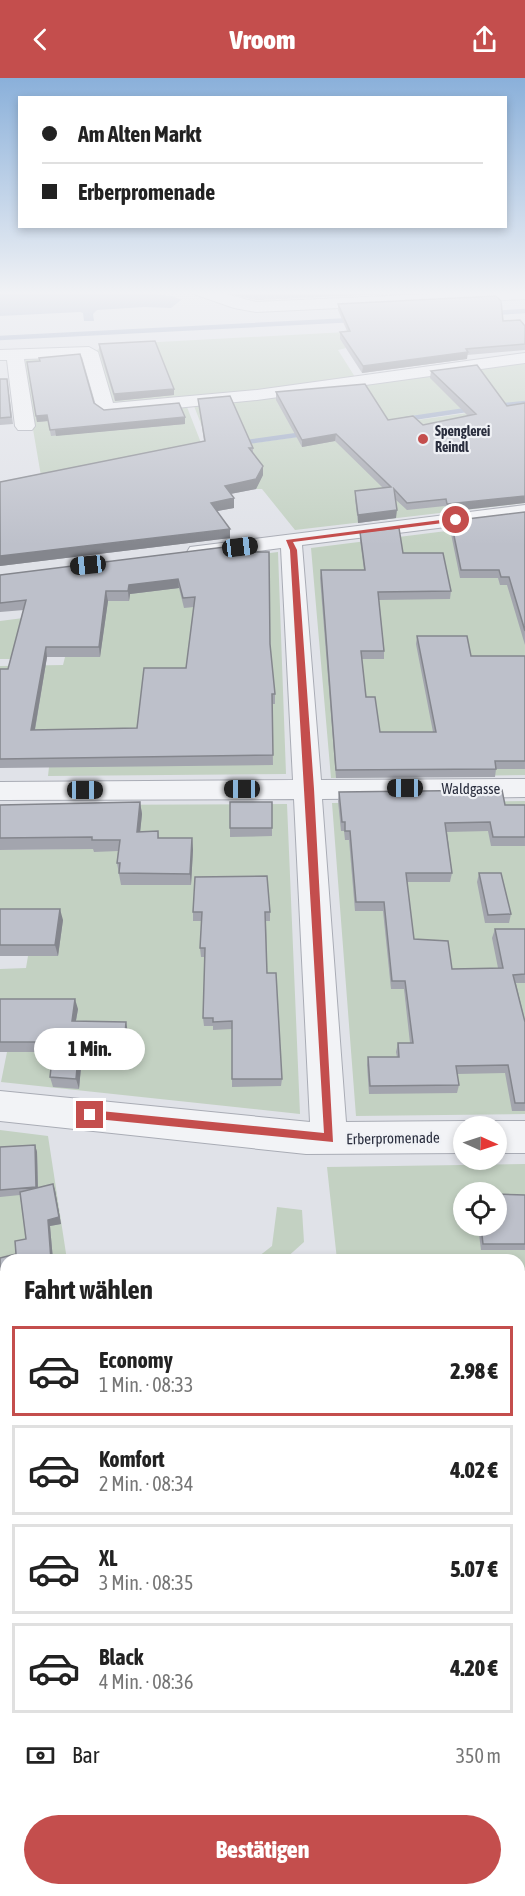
<!DOCTYPE html>
<html lang="de">
<head>
<meta charset="utf-8">
<style>
  :root { --surface:#fff; --page:#f6f6f6; --text:#222; --muted:#767676; --line:#e0e0e0; --accent:#c44e4d }
  body { margin:0; font-family:"Asap Condensed",sans-serif; background:var(--page); color:var(--text); height:100vh; display:flex; flex-direction:column; font-size:22px; white-space:nowrap }
  * { box-sizing:border-box; margin:0 }
  p { font-size:20px; color:var(--muted) }
  .icon { flex:none; width:33px; height:33px; fill:none; stroke:currentColor; stroke-width:2; stroke-linecap:round; stroke-linejoin:round }
  .map { position:relative; flex:1; overflow:hidden }
  .drawer { position:absolute; left:0px; top:1176px; width:525px; height:642px; display:flex; flex-direction:column; background:var(--surface); border-radius:18px 18px 0 0; box-shadow:0 3px 9px #0003 }
  .drawer>* { flex:none }
  .hud { position:absolute; left:18px; top:18px; width:489px; height:132px; border-radius:0px; box-shadow:0 3px 9px #0003; display:grid; align-content:center; height:132px; padding:0 24px; background:var(--surface) }
  .needle { width:39px; rotate:93deg }
  .tools { position:absolute; left:453px; top:1038px; display:grid; gap:12px }
  .tools a { display:grid; place-items:center; width:54px; height:54px; border-radius:50%; background:var(--surface); box-shadow:0 3px 9px #0003; font-size:30px }
  .end { position:absolute; width:27px; height:27px; margin:-14px; border:8px solid #c44e4d; background:#fff; box-shadow:0 0 0 3px #fff }
  .from { border-radius:50% }
  .bubble { position:absolute; height:42px; border-radius:21px; background:var(--surface); box-shadow:0 3px 9px #0003; font-size:20px; font-weight:800; line-height:42px; text-align:center }
  .car { position:absolute; width:18px; height:36px; margin:-18px -9px; border-radius:8px; box-shadow:0 0 4px 2px #0007; background:linear-gradient(#222 24%,#8ab4d8 0 40%,#222 0 76%,#8ab4d8 0 86%,#222 0) }
  .hud b { display:flex; align-items:center; gap:21px; height:57px; font-size:22px }
  .hud b+b { border-top:2px solid var(--line) }
  .hud i { width:15px; height:15px; background:var(--text) }
  ul { padding:0; list-style:none }
  li { display:flex; align-items:center; gap:18px; height:90px; margin:0 12px 9px; padding:0 12px; border:3px solid var(--line); border-radius:0px }
  li div { flex:1 }
  li b { display:block; font-size:22px }
  li em { font-style:normal; font-weight:800 }
  li.selected { border-color:var(--accent) }
  li>.icon { width:54px; height:54px; stroke-width:1.5 }
  h2 { padding:0 24px; font-size:27px; line-height:72px }
  .pay { display:flex; align-items:center; gap:15px; height:66px; padding:0 24px; font-size:22px }
  .pay p { margin-inline-start:auto }
  .primary-button { display:flex; gap:12px; margin-top:auto; padding:12px 24px }
  .primary-button a { flex:1; height:69px; border-radius:36px; background:var(--accent); color:#fff; font-size:24px; font-weight:800; line-height:69px; text-align:center }
  header { display:flex; justify-content:space-between; align-items:center; height:78px; padding:0 24px; background:var(--accent); color:#fff; font-size:27px; font-weight:800 }
  .map>svg:first-child { display:block }
  .built { fill:#d2d4dd }
  .green { fill:#c3d1c2; fill-rule:evenodd }
  .water { fill:#9daac5 }
  .lines { fill:none; stroke-linecap:round; stroke-linejoin:round }
  .stream-far1 { stroke:#9daac5; stroke-width:4.5 }
  .stream { stroke:#9daac5; stroke-width:12 }
  .minor-casing { stroke:#a9acb5; stroke-width:2 }
  .minor { fill:#f2f3f6; fill-rule:evenodd }
  .wall { fill:#a3a5ae; fill-rule:evenodd }
  .shaded-wall { fill:#84868d }
  .building { fill:#bdc0ca; stroke:#84868d; stroke-width:1.5; fill-rule:evenodd }
  .route { fill:#c44e4d }
  .poi-dot { fill:#c44e4d; stroke:#eff1f5; stroke-width:2 }
  .labels { text-anchor:middle; dominant-baseline:central; stroke-width:4.5; stroke-linejoin:round; paint-order:stroke }
  .far-poi-label { font-size:14px; font-weight:bold; fill:#2a2e3e; stroke:#eff1f5; text-anchor:start }
  .street-label { font-size:15px; fill:#2a2e3e; stroke:#eff1f5 }
</style>
</head>
<body>
<header><svg class="icon" aria-label="back" viewBox="0 0 24 24"><path d="M15 5l-7 7 7 7"/></svg>Vroom<svg class="icon" aria-label="share" viewBox="0 0 24 24"><path d="M12 15V3M7 8l5-5 5 5M5 13v7h14v-7"/></svg></header>
<div class="map">
<svg width="525" height="1818" viewBox="0 0 525 1818">
  <rect width="100%" height="100%" fill="#e0e2e8"/>
  <path class="built" d="M0,1403H6V1783L0,1787Z"/>
  <path class="green" d="M365,253L340,261L346,270L338,272L355,299L258,312L119,326L110,324L97,272L103,267Z
    M59,279L94,338L187,329L203,370L41,398L21,281Z
    M525,285V323L210,369L194,328Z
    M525,327V425L295,452L262,411H251L218,370Z
    M525,443V697L331,700L311,470Z
    M278,474L286,696L48,698L49,689L0,662V588L63,587L65,579L104,553L15,581H0V543L94,531L0,508Z
    M525,723V1036L356,1038L332,725Z
    M287,726L300,1036L1,1004L7,974L0,931V891L26,890L28,878L0,842V772L74,771L57,727Z
    M0,1052L48,1058L67,1182H6V1399H0Z
    M525,1086V1764L519,1765V1182H337L327,1089ZM464,1114H496V1148H464Z
    M277,1129L302,1132L304,1164L284,1182H254L272,1168Z
    M6,1783V1812H180L181,1818H3L0,1787Z
    M519,1802H525V1818H405L404,1812H519Z"/>
  <path class="water" d="M0,213H118L173,218L181,222L171,230L144,229L97,232L93,236L94,243H84L83,235L80,234L0,238Z"/>
  <g class="lines">
    <path class="stream-far1" d="M492,235L525,233
      M0,260L353,242
      M495,328L525,325
      M406,341L473,331
      M240,365L304,356"/>
    <path class="stream" d="M519,1785H525
      M257,1818L274,1812"/>
    <defs>
      <path id="minor" d="M192,213H214L256,224L495,213H525V221L256,234L234,230L194,216Z
        M89,269L98,274L113,325L257,312L525,275V285L257,322L106,337L97,331L82,279L24,281L35,348L32,352H18L15,348L7,282H0V272Z
        M525,427V439L302,467L321,702L525,701V719L322,721L346,1044L464,1043L477,1048H464V1075L306,1076L0,1043V1013L310,1044L294,721L0,722V704L293,702L281,470L198,481L190,479L187,474L190,469Z
        M496,1043H525V1075H496V1048H483Z"/>
    </defs>
    <use href="#minor" class="minor-casing"/>
    <use href="#minor" class="minor"/>
  </g>
  <path class="wall" d="M214,213H453L256,222Z
    M338,226L503,243L525,248V272L467,277V281L362,295L340,261V254L347,253L338,232Z
    M99,266L174,311V317L115,323L99,272Z
    M27,284L94,325L104,332L185,339V346L51,358L48,343L37,344Z
    M431,293L507,328L446,434L445,428L407,432L395,421L396,440L358,445L355,421V413L383,410L335,363L302,369L276,322V314L388,342L423,347L468,338L430,300Z
    M0,301L8,308L13,346L0,347Z
    M198,321L253,370V376L263,397L256,411L230,416L234,420V430L217,433L230,451V460L0,488V404L204,363Z
    M525,434V567L507,507H500L498,500H460L450,451L451,443Z
    M360,454L403,475L451,513L450,521L379,522L384,573V581H362L366,619L380,654H433L416,566L417,558L471,578H525V691H496L495,699L336,700L320,500L321,492H364L360,462Z
    M241,467L270,566L275,616V626H272L273,687L0,690V591H8L24,532L0,534V497ZM179,510L184,530L194,529L186,590L137,650L35,652L47,579H100L108,523H129L130,516Z
    M339,714L505,727H525V768H491L488,753L447,754L452,795L450,804H407L414,861L452,891L498,890L492,860L495,851H525V905H516L525,944V1033H512L505,995L457,996L459,1007L457,1015L369,1016L367,987L368,979H397L396,974L398,965H410L404,911H391L383,833H355L349,762H345L344,753H341L338,723Z
    M140,724L142,736L140,754L158,753L159,760H192L193,772L191,807H121L117,785L118,773L94,774L93,771L0,772V727Z
    M230,724H272V758L230,759Z
    M479,795L511,836L509,845H485L477,804Z
    M0,831L63,842L58,878H0Z
    M193,834H270V843H266L267,895L282,1001L281,1008L232,1009V951L213,952V948H204L203,940L205,879H201L200,870L202,843H193Z
    M0,921L78,931L76,943L128,954L124,989H81L79,1011L53,1009L50,999L53,974H0Z
    M35,1067L37,1074L38,1109L55,1112L61,1146L50,1148L53,1182H6V1239L0,1240V1180L16,1176L26,1161L20,1117L0,1119V1069Z
    M525,1117V1172H481L478,1148H496Z
    M522,1332H525V1412L519,1354V1337Z"/>
  <path class="shaded-wall" d="M468,274L467,281L362,295L363,288Z
    M174,311V317L115,323L114,316Z
    M47,337L48,343L37,344L36,338Z
    M185,339V346L56,358L55,352Z
    M336,356L335,363L302,369V362Z
    M263,388V397L256,411L225,417V408Z
    M525,418V425L446,434L447,426Z
    M234,420V430L212,434L211,425Z
    M397,432L396,440L358,445V437Z
    M230,451V460L0,488V478Z
    M178,501L179,510L130,516L129,523L128,513L129,507Z
    M106,513L108,523L100,579L99,569Z
    M46,569L47,579L33,662L31,652Z
    M140,724L142,736L139,765L137,754Z
    M192,760L193,772L191,807L190,796Z
    M60,831L63,842L58,878L55,867Z
    M75,921L78,931L74,953L72,943Z
    M126,944L128,954L124,989L123,979Z
    M78,979L81,989L79,1011L76,1001Z
    M35,1067L37,1074L38,1116L36,1109Z
    M53,1106L55,1112L61,1146L50,1148L53,1182H51L48,1142Z
    M6,1233V1239L0,1240V1234Z"/>
  <path class="building" d="M243,213H319L256,216Z
    M496,218L501,223L503,243L520,242L525,248V266L466,271L468,274L363,288L340,254L350,253L338,226Z
    M155,263L174,311L114,316L99,266Z
    M80,276L94,325L104,332L179,325L185,339L50,352L47,337L36,338L27,284L40,283L39,280Z
    M477,287L507,328L525,325V418L447,426L446,421L407,425L394,411L397,432L358,437L355,413L391,409L336,356L302,362L276,314L365,306L388,342L413,338L423,347L476,336L431,293Z
    M0,301H7L11,339L0,340Z
    M230,318L253,370H249L263,388L256,401L225,408L234,420L211,425L230,451L0,478V404L205,363L198,321Z
    M525,434V553L509,499H501L499,492H461L451,443Z
    M399,450L403,475H443L451,513L378,514L384,573H361L366,619H375L380,654H436L417,558H467L471,578H525V683H495L496,691L336,692L321,492H365L360,454Z
    M241,467L247,474H269L270,566L275,616H272L273,677L0,681V591H8L26,522L0,525V497ZM178,501L183,520L195,519L186,590H144L137,650L31,652L46,569H99L106,513H128L129,507Z
    M502,712L505,727H525V759H493L490,744L445,745L452,795H406L414,861L448,863L452,891L503,890L495,851H525V896L513,897L525,944V1025H515L508,987L456,988L459,1007L370,1008L368,979H399L398,965H413L405,903H392L384,824H356L350,753H345V744H342L339,714Z
    M140,724L137,754L158,753V760H192L190,796L119,795L120,785H117L120,762H92V759L0,760V727Z
    M230,724H272V750H230Z
    M479,795H501L511,836L488,837Z
    M267,798L270,834H265L267,895H276L282,1001H232V943L213,944V940H203L205,870H200L202,834H193L195,799Z
    M0,831H60L55,867H0Z
    M0,921H75L72,943L126,944L123,979H78L76,1001L50,999L54,964H0Z
    M35,1067L36,1109L0,1112V1069Z
    M53,1106L59,1139L48,1142L51,1182H6V1233L0,1234V1180L16,1176L15,1163L26,1161L20,1114Z
    M496,1116L525,1117V1166H483L481,1148H496Z
    M522,1332H525V1359Z
    M0,1396H6V1704H0Z"/>
  <linearGradient id="sky" x2="0" y2="1"><stop stop-color="#8ab0da"/><stop offset="0.46" stop-color="#f1f2f5"/><stop offset="1" stop-color="#f1f2f5" stop-opacity="0"/></linearGradient>
  <rect width="525" height="467" fill="url(#sky)"/>
  <path class="route" d="M456,440L459,443L293,464L297,472L314,711L333,1064L86,1040L85,1037L90,1032L324,1055L290,472L286,462Z"/>
  <circle class="poi-dot" cx="423" cy="361" r="6"/>
  <g class="labels">
    <g class="far-poi-label">
      <text x="435" y="353">Spenglerei<tspan x="435" dy="16">Reindl</tspan></text>
    </g>
    <g class="street-label">
      <text x="471" y="710">Waldgasse</text>
      <text transform="translate(393 1060) rotate(-1)">Erberpromenade</text>
    </g>
  </g>
</svg>
<div class="tools">
<a><svg class="needle" viewBox="-14 -14 28 28"><path d="M0-13l5 13h-10z" fill="#e53935"/><path d="M0 13l5-13h-10z" fill="#767676"/></svg></a>
<a><svg class="icon" aria-label="locate" viewBox="0 0 24 24"><circle cx="12" cy="12" r="6"/><path d="M12 2v4M12 18v4M2 12h4M18 12h4"/></svg></a>
</div>
<i class="end from" style="left:456px;top:442px"></i>
<i class="end" style="left:90px;top:1037px"></i>
<div class="bubble" style="left:34px;top:950px;width:111px">1 Min.</div>
<i class="car" style="left:240px;top:469px;rotate:83deg"></i>
<i class="car" style="left:88px;top:487px;rotate:264deg"></i>
<i class="car" style="left:405px;top:710px;rotate:270deg"></i>
<i class="car" style="left:242px;top:711px;rotate:270deg"></i>
<i class="car" style="left:85px;top:712px;rotate:90deg"></i>
<div class="hud">
<b><i class="from"></i>Am Alten Markt</b>
<b><i></i>Erberpromenade</b>
</div>
<section class="drawer">
<h2>Fahrt wählen</h2>
<ul>
<li class="selected"><svg class="icon" aria-label="car" viewBox="0 0 24 24"><path d="M5 17H2v-5l4-1 3-4h7l3 4 3 1v5h-3M9 17h6M6 11h13"/><circle cx="7" cy="17" r="2"/><circle cx="17" cy="17" r="2"/></svg><div><b>Economy</b><p>1 Min. · 08:33</p></div><em>2.98 €</em></li>
<li><svg class="icon" aria-label="car" viewBox="0 0 24 24"><path d="M5 17H2v-5l4-1 3-4h7l3 4 3 1v5h-3M9 17h6M6 11h13"/><circle cx="7" cy="17" r="2"/><circle cx="17" cy="17" r="2"/></svg><div><b>Komfort</b><p>2 Min. · 08:34</p></div><em>4.02 €</em></li>
<li><svg class="icon" aria-label="car" viewBox="0 0 24 24"><path d="M5 17H2v-5l4-1 3-4h7l3 4 3 1v5h-3M9 17h6M6 11h13"/><circle cx="7" cy="17" r="2"/><circle cx="17" cy="17" r="2"/></svg><div><b>XL</b><p>3 Min. · 08:35</p></div><em>5.07 €</em></li>
<li><svg class="icon" aria-label="car" viewBox="0 0 24 24"><path d="M5 17H2v-5l4-1 3-4h7l3 4 3 1v5h-3M9 17h6M6 11h13"/><circle cx="7" cy="17" r="2"/><circle cx="17" cy="17" r="2"/></svg><div><b>Black</b><p>4 Min. · 08:36</p></div><em>4.20 €</em></li>
</ul>
<div class="pay"><svg class="icon" aria-label="cash" viewBox="0 0 24 24"><path d="M3 7h18v10H3z"/><circle cx="12" cy="12" r="2"/></svg>Bar<p>350 m</p></div>
<div class="primary-button"><a>Bestätigen</a></div>
</section>
</div>
</body>
</html>
